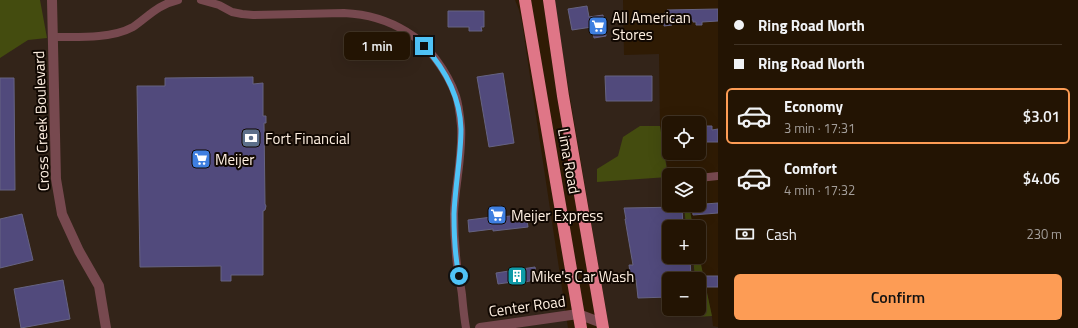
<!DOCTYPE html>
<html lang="en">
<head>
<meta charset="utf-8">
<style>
  :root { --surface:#231403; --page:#2b1d0d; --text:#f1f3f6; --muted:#a39e9a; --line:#403325; --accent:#fd9c55 }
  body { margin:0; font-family:"Titillium Web",sans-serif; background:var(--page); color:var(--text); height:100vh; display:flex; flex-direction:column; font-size:15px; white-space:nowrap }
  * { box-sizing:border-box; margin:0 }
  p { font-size:13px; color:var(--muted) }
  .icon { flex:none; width:22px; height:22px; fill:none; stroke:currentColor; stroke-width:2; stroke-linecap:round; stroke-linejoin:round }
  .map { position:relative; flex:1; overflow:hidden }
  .side { display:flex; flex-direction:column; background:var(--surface); width:360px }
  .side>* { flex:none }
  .hud { display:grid; align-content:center; height:88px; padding:0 16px; background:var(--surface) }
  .buttons { position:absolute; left:662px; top:116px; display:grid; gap:8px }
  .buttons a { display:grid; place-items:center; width:44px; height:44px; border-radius:6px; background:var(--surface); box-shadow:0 4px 16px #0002,0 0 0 1px var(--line); font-size:20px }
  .end { position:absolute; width:18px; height:18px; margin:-9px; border:5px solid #4fc3f7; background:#111; box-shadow:0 0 0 2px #111 }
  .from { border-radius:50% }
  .bubble { position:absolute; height:28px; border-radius:6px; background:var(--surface); box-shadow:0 4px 16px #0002,0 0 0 1px var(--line); font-size:13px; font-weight:600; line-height:28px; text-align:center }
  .hud b { display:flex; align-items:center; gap:14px; height:38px; font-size:15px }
  .hud b+b { border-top:1px solid var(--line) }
  .hud i { width:10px; height:10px; background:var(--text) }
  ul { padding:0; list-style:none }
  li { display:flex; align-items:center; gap:12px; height:56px; margin:0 8px 6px; padding:0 8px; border:2px solid transparent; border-radius:6px }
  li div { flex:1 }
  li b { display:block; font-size:15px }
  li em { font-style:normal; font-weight:600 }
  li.current { border-color:var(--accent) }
  li>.icon { width:36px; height:36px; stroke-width:1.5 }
  .pay { display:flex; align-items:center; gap:10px; height:44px; padding:0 16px; font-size:15px }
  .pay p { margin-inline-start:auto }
  .primary-button { display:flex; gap:8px; margin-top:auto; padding:8px 16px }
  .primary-button a { flex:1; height:46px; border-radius:6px; background:var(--accent); color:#111; font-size:16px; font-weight:600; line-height:46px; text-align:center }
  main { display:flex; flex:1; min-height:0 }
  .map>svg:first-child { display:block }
  .commercial { fill:#332419; fill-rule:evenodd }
  .forest { fill:#444c0f }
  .building { fill:#514a7c; stroke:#666382 }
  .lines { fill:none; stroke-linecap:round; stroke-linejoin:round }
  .minor { stroke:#77494f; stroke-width:8 }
  .tertiary { stroke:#77494f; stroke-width:10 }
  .trunk { stroke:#df7687; stroke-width:12 }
  .route { stroke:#4fc3f7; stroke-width:5 }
  .labels { text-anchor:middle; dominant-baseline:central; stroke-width:4; stroke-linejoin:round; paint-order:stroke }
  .poi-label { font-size:15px; fill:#fff0e2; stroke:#110802; text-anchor:start }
  .street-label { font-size:15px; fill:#fff0e2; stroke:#110802 }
</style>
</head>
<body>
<main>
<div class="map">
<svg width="718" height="328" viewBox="0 0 718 328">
  <rect width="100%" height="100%" fill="#2f1b04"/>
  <path class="commercial" d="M0,0H515L519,10L522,23L568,328H0Z
    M554,0H623L624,55L659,54L660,126L669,177V205H689L693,227H669V257H699V255L712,317L713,326L718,327V328H609L561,44ZM669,279H699V309H669Z"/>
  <path class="forest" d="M0,0H40L47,38L28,40L0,58Z
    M640,126H660L668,177L597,182V169L618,156L623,137Z
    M684,205H689L693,227H686Z
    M699,255L712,316L697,317V309H699V279H695L693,257H699Z"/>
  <path class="building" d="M587,6L589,17L603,15L606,36L594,38L592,27L572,30L568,9Z
    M718,9V21L702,22V25H696V22H693V20H672V25L664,26V13H667V10Z
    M448,11H484V27H481L482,31H469V27H448Z
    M503,73L514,143L489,147L477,77Z
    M605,76H652V101H606Z
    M253,77V84L263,83V116H266V123H264L265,204L266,206L265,210L263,211V275H231V281H221V266L140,267L137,86H165V78Z
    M0,78H14L15,190H0Z
    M705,126H712V130L718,129V142H699V130H706Z
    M718,203V213L693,215L692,205Z
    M501,206L502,217L526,214L528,227L493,231V229L469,232L468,220L492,217L490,207Z
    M682,207L683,227H669V257H690L691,279H669V297L638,298L636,279L631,280L629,265H633L625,219H626L624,208Z
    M22,214L33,260L0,268V219Z
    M535,267L537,278L530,279V281L520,283V281L498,284L496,273Z
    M700,276H718V287H701Z
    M63,280L70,319L21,328L14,289Z"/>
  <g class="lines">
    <path class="minor" d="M201,0L219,5L232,12L242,14L253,15L344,13C366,14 388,20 407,32C428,44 448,73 456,96C459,105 460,116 461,126C463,155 455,185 454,214C454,230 455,248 457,265C458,275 461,285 462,295C463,306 464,317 466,328
      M53,37C77,37 111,39 133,27C149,16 157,5 178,0
      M699,178L718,176"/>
    <path class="tertiary" d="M52,0L56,179L62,214L79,251L99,286L106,328
      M480,328L578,314L602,323"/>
    <path class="trunk" d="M525,0L581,328
      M549,0L563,96L603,328"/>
  </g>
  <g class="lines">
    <path class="route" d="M424,46C445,69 460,97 461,129C461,157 455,186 454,214C454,233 455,257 459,276"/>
  </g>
  <defs>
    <symbol id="supermarket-square" viewBox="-11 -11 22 22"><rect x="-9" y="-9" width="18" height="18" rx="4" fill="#3f7fe0" stroke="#110802"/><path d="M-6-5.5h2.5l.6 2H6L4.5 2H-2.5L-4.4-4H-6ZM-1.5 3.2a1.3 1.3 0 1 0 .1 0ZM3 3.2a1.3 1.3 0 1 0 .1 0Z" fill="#fff"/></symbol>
    <symbol id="bank-square" viewBox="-11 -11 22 22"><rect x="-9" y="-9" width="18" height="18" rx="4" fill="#5c6f8a" stroke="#110802"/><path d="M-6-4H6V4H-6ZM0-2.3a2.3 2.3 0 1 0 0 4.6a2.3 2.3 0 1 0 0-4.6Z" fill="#fff"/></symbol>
    <symbol id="building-square" viewBox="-11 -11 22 22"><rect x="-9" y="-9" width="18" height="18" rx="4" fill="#0f9aa8" stroke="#110802"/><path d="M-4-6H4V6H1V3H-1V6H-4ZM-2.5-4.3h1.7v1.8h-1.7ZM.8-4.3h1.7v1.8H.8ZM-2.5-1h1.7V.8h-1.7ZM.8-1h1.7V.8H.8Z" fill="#fff"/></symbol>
  </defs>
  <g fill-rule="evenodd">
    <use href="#supermarket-square" x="587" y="15" width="22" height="22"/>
    <use href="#bank-square" x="240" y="127" width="22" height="22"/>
    <use href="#supermarket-square" x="190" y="148" width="22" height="22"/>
    <use href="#supermarket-square" x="486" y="204" width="22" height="22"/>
    <use href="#building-square" x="506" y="265" width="22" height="22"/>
  </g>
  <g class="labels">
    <g class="poi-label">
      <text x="612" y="17">All American<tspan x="612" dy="17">Stores</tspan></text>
      <text x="265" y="138">Fort Financial</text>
      <text x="215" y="159">Meijer</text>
      <text x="511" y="215">Meijer Express</text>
      <text x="531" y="276">Mike's Car Wash</text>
    </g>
    <g class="street-label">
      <text transform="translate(41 121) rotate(-92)">Cross Creek Boulevard</text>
      <text transform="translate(569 161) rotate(80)">Lima Road</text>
      <text transform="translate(527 306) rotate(-8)">Center Road</text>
    </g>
  </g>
</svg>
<div class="buttons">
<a><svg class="icon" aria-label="locate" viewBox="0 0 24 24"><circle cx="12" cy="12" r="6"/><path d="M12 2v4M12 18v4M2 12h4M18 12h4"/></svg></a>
<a><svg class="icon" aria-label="layers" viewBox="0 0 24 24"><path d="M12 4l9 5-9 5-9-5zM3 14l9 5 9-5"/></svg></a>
<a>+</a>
<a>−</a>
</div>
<i class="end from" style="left:459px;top:276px"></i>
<i class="end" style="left:424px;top:46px"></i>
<div class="bubble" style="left:344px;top:32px;width:66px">1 min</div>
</div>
<section class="side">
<div class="hud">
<b><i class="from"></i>Ring Road North</b>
<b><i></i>Ring Road North</b>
</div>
<ul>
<li class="current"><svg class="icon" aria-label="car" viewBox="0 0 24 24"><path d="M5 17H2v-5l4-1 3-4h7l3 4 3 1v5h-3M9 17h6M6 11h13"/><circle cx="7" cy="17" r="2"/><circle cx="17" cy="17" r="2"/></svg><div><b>Economy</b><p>3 min · 17:31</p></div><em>$3.01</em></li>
<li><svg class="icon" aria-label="car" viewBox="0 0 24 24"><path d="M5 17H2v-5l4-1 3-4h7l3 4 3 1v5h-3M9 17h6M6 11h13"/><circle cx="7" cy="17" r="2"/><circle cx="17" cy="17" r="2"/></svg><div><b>Comfort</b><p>4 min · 17:32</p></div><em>$4.06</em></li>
</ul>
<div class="pay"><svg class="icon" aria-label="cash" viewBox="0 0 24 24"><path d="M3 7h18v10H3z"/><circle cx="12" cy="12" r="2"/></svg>Cash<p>230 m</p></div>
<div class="primary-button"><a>Confirm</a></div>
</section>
</main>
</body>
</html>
